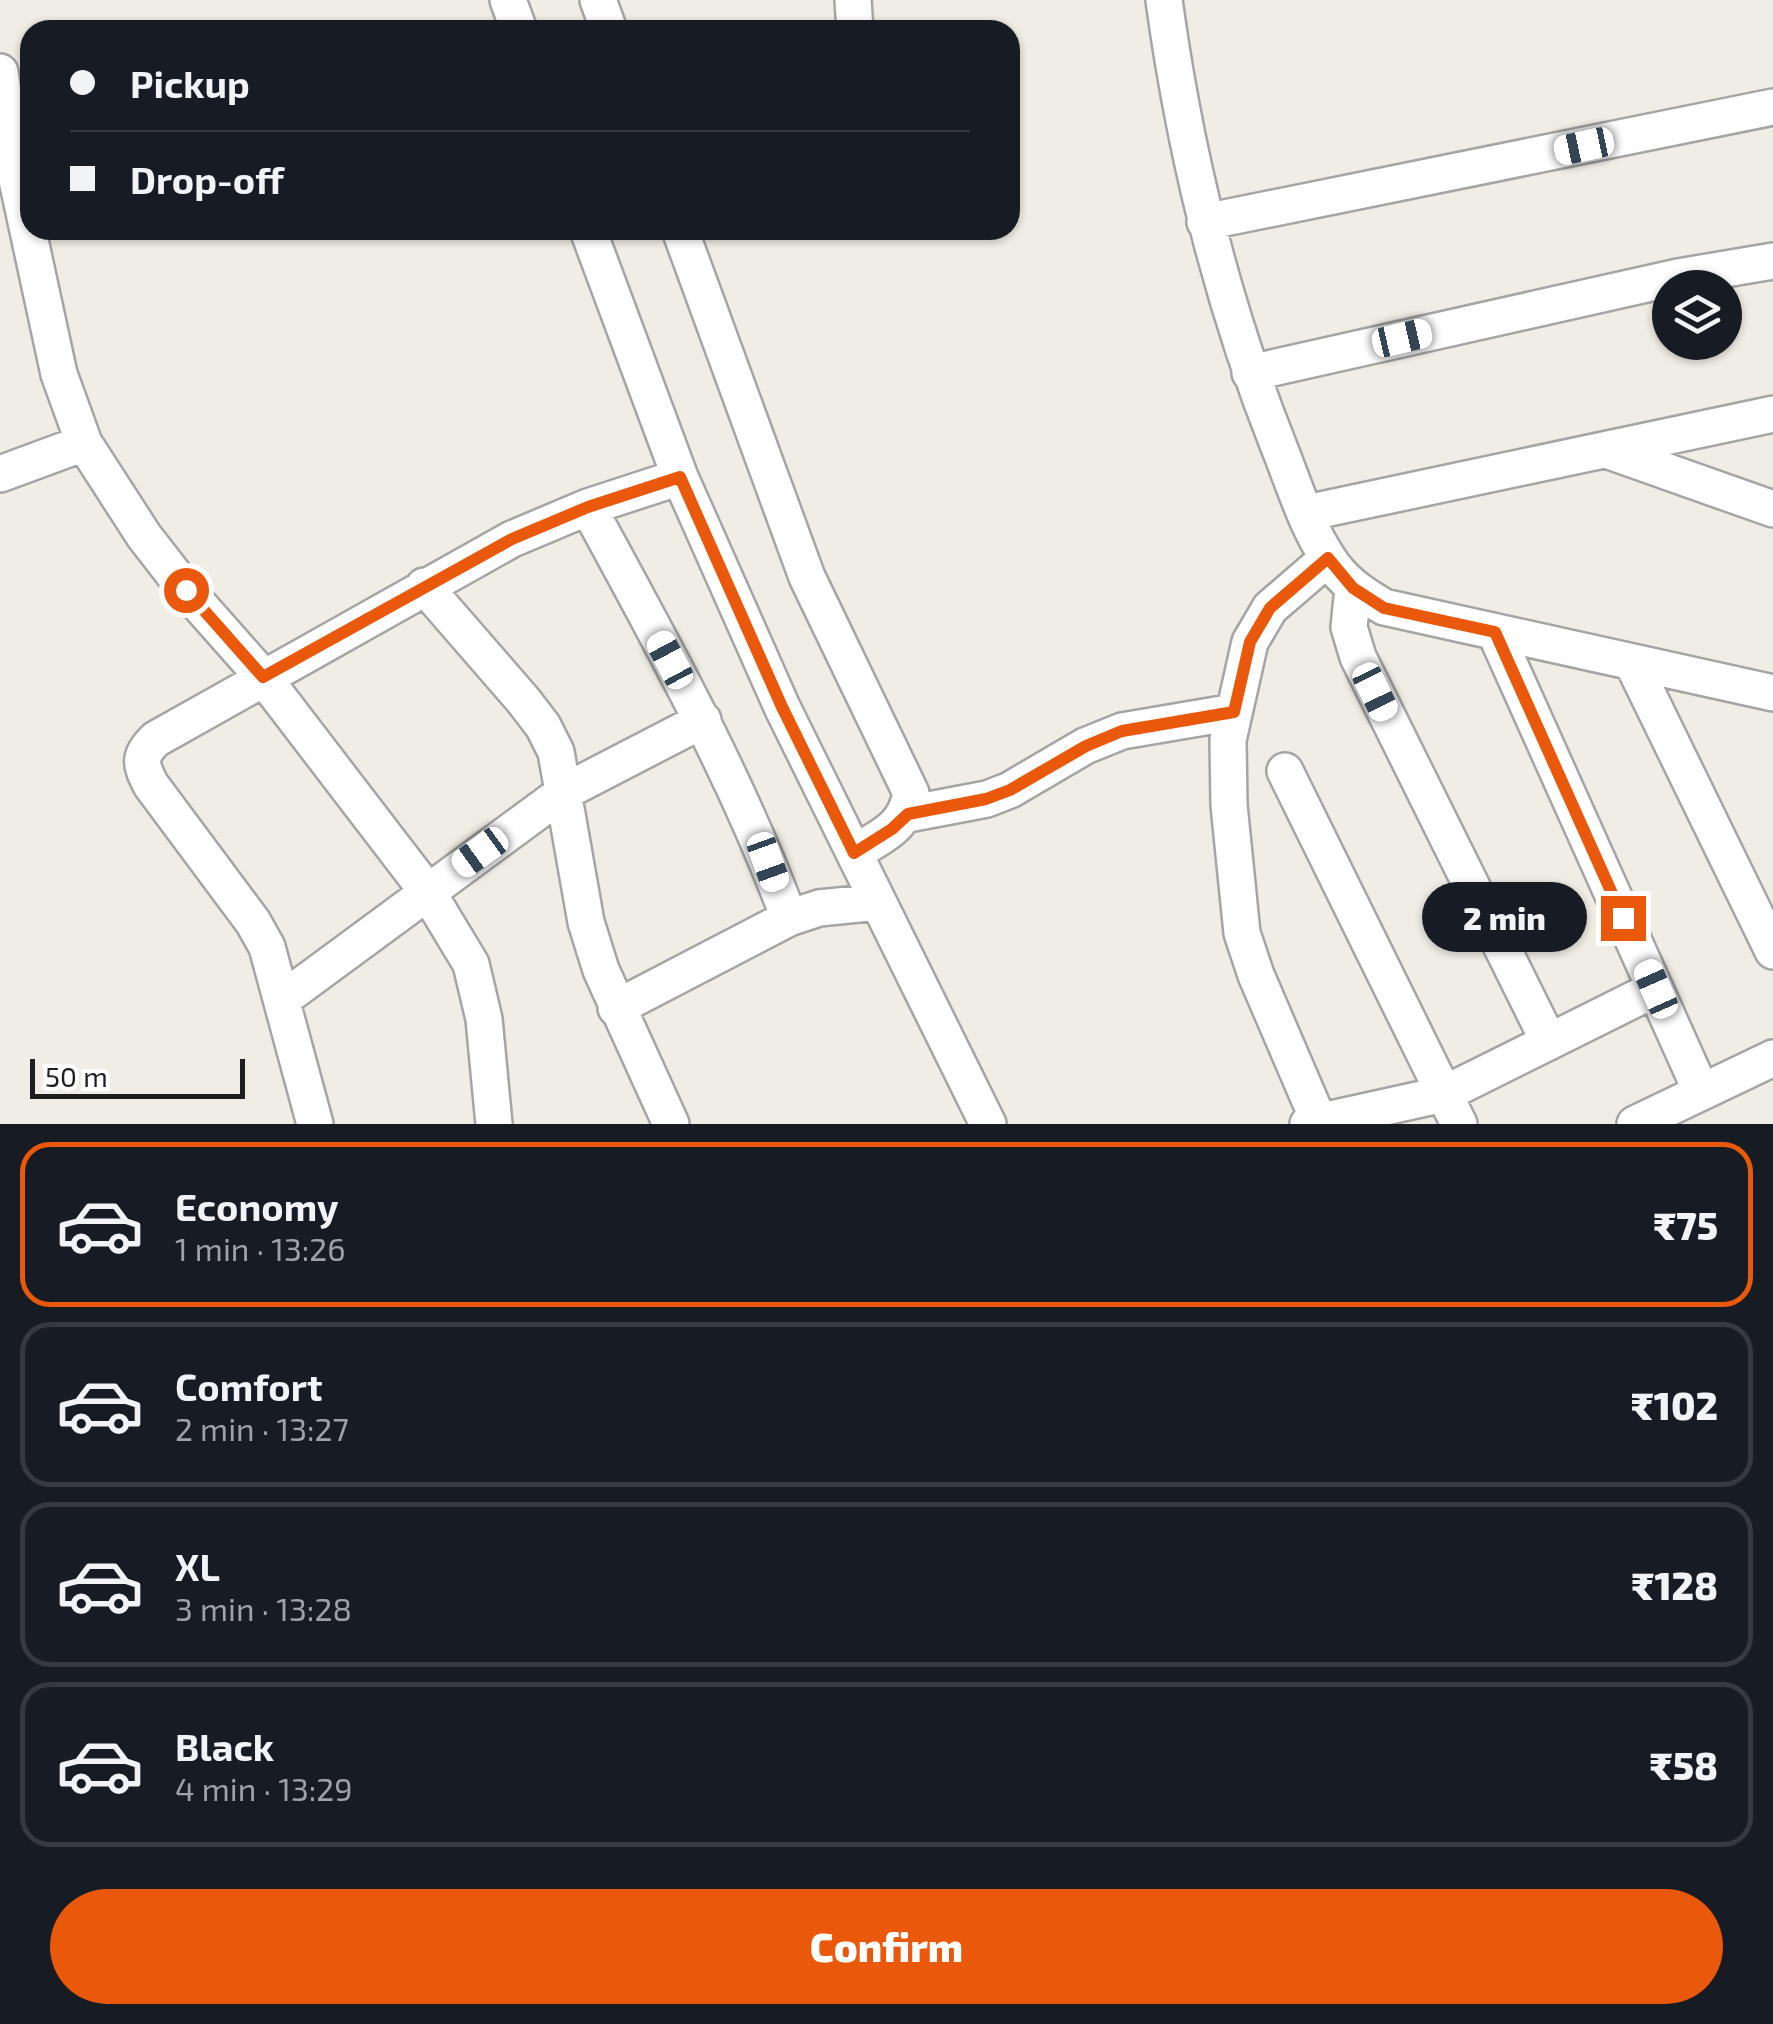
<!DOCTYPE html>
<html lang="en">
<head>
<meta charset="utf-8">
<style>
  :root { --surface:#171b24; --page:#242831; --text:#f1f3f6; --muted:#9ea1a6; --line:#363941; --accent:#ea580c }
  body { margin:0; font-family:"Exo 2",sans-serif; background:var(--page); color:var(--text); height:100vh; display:flex; flex-direction:column; font-size:38px; white-space:nowrap }
  * { box-sizing:border-box; margin:0 }
  p { font-size:32px; color:var(--muted) }
  .icon { flex:none; width:55px; height:55px; fill:none; stroke:currentColor; stroke-width:2; stroke-linecap:round; stroke-linejoin:round }
  .map { position:relative; height:1124px; overflow:hidden }
  .panel { display:flex; flex-direction:column; background:var(--surface); flex:1 }
  .panel>* { flex:none }
  .guide { position:absolute; left:20px; top:20px; width:1000px; height:220px; border-radius:30px; box-shadow:0 2px 8px #0004; display:grid; align-content:center; height:220px; padding:0 50px; background:var(--surface) }
  .fabs { position:absolute; left:1652px; top:270px; display:grid; gap:20px }
  .fabs a { display:grid; place-items:center; width:90px; height:90px; border-radius:50%; background:var(--surface); box-shadow:0 2px 8px #0004; font-size:50px }
  .scale { position:absolute; left:30px; bottom:25px; width:215px; box-sizing:border-box; padding-left:10px; border:5px solid #1e1e1e; border-top:0; font-size:28px; line-height:35px; white-space:nowrap; color:#1e1e1e; -webkit-text-stroke:8px #fff; paint-order:stroke }
  .end { position:absolute; width:45px; height:45px; margin:-22px; border:12px solid #ea580c; background:#fff; box-shadow:0 0 0 5px #fff }
  .from { border-radius:50% }
  .bubble { position:absolute; height:70px; border-radius:35px; background:var(--surface); box-shadow:0 2px 8px #0004; font-size:32px; font-weight:800; line-height:70px; text-align:center }
  .car { position:absolute; width:30px; height:60px; margin:-30px -15px; border-radius:12px; box-shadow:0 0 8px 2px #0007; background:linear-gradient(#fff 24%,#345 0 40%,#fff 0 76%,#345 0 86%,#fff 0) }
  .guide b { display:flex; align-items:center; gap:35px; height:95px; font-size:38px }
  .guide b+b { border-top:2px solid var(--line) }
  .guide i { width:25px; height:25px; background:var(--text) }
  ul { padding:18px 0 0; list-style:none }
  li { display:flex; align-items:center; gap:30px; height:165px; margin:0 20px 15px; padding:0 30px; border:5px solid var(--line); border-radius:30px }
  li div { flex:1 }
  li b { display:block; font-size:38px }
  li em { font-style:normal; font-weight:800 }
  li.current { border-color:var(--accent) }
  li>.icon { width:90px; height:90px; stroke-width:1.5 }
  .cta { display:flex; gap:20px; margin-top:auto; padding:20px 50px }
  .cta a { flex:1; height:115px; border-radius:60px; background:var(--accent); color:#fff; font-size:40px; font-weight:800; line-height:115px; text-align:center }
  .map>svg:first-child { display:block }
  .lines { fill:none; stroke-linecap:round; stroke-linejoin:round }
  .minor-casing { stroke:#a5a5a5; stroke-width:40 }
  .minor { stroke:#fff; stroke-width:35 }
  .route { stroke:#ea580c; stroke-width:12 }
</style>
</head>
<body>
<div class="map">
<svg width="1773" height="1124" viewBox="0 0 1773 1124">
  <rect width="100%" height="100%" fill="#efede4"/>
  <g class="lines">
    <defs>
      <path id="minor" d="M508,0L519,30
        M598,0L609,30
        M853,0L855,30
        M1164,0C1185,153 1222,304 1279,447C1294,484 1306,525 1328,558C1342,581 1362,594 1384,607L1773,693
        M0,72L14,166L59,374L84,443L144,536L186,590L263,677L427,891L471,964L484,1019L494,1124
        M1205,222L1773,107
        M588,230L680,477L782,707L988,1124
        M680,230L807,577L911,793C905,828 882,836 854,853
        M1250,373L1678,277L1773,261
        M1609,451L1773,509
        M0,474L84,443
        M588,507C661,642 736,775 789,918
        M1306,513L1773,414
        M424,586L523,700L543,726L556,752L586,922L601,970L671,1124
        M1353,588L1349,627L1358,657L1549,1042
        M1495,632L1701,1091
        M1632,662L1773,951
        M1285,771L1459,1124
        M908,814L987,799L1010,790L1085,746L1122,731L1234,712
        M283,999L564,792L703,720
        M616,1008L789,918L819,908L878,902
        M315,1124L267,947L253,922L151,785C140,764 138,756 156,739L512,539L588,507L680,477
        M1308,1124L1444,1094L1655,989
        M1320,1124L1256,975L1242,933L1229,805L1228,740L1250,642L1270,608L1328,558
        M1635,1124L1773,1058"/>
    </defs>
    <use href="#minor" class="minor-casing"/>
    <use href="#minor" class="minor"/>
  </g>
  <g class="lines">
    <path class="route" d="M186,590L263,677L512,539L588,507L680,477L782,707L854,853L892,829L908,814L986,799L1010,790L1086,746L1122,731L1234,712L1250,642L1270,608L1328,558L1353,588L1384,608L1495,632L1623,918"/>
  </g>
</svg>
<div class="fabs">
<a><svg class="icon" aria-label="layers" viewBox="0 0 24 24"><path d="M12 4l9 5-9 5-9-5zM3 14l9 5 9-5"/></svg></a>
</div>
<div class="scale">50 m</div>
<i class="end from" style="left:186px;top:590px"></i>
<i class="end" style="left:1623px;top:918px"></i>
<div class="bubble" style="left:1422px;top:882px;width:165px">2 min</div>
<i class="car" style="left:1584px;top:146px;rotate:258deg"></i>
<i class="car" style="left:1402px;top:338px;rotate:77deg"></i>
<i class="car" style="left:670px;top:660px;rotate:332deg"></i>
<i class="car" style="left:1375px;top:692px;rotate:154deg"></i>
<i class="car" style="left:480px;top:852px;rotate:234deg"></i>
<i class="car" style="left:768px;top:862px;rotate:160deg"></i>
<i class="car" style="left:1656px;top:989px;rotate:336deg"></i>
<div class="guide">
<b><i class="from"></i>Pickup</b>
<b><i></i>Drop-off</b>
</div>
</div>
<section class="panel">
<ul>
<li class="current"><svg class="icon" aria-label="car" viewBox="0 0 24 24"><path d="M5 17H2v-5l4-1 3-4h7l3 4 3 1v5h-3M9 17h6M6 11h13"/><circle cx="7" cy="17" r="2"/><circle cx="17" cy="17" r="2"/></svg><div><b>Economy</b><p>1 min · 13:26</p></div><em>₹75</em></li>
<li><svg class="icon" aria-label="car" viewBox="0 0 24 24"><path d="M5 17H2v-5l4-1 3-4h7l3 4 3 1v5h-3M9 17h6M6 11h13"/><circle cx="7" cy="17" r="2"/><circle cx="17" cy="17" r="2"/></svg><div><b>Comfort</b><p>2 min · 13:27</p></div><em>₹102</em></li>
<li><svg class="icon" aria-label="car" viewBox="0 0 24 24"><path d="M5 17H2v-5l4-1 3-4h7l3 4 3 1v5h-3M9 17h6M6 11h13"/><circle cx="7" cy="17" r="2"/><circle cx="17" cy="17" r="2"/></svg><div><b>XL</b><p>3 min · 13:28</p></div><em>₹128</em></li>
<li><svg class="icon" aria-label="car" viewBox="0 0 24 24"><path d="M5 17H2v-5l4-1 3-4h7l3 4 3 1v5h-3M9 17h6M6 11h13"/><circle cx="7" cy="17" r="2"/><circle cx="17" cy="17" r="2"/></svg><div><b>Black</b><p>4 min · 13:29</p></div><em>₹58</em></li>
</ul>
<div class="cta"><a>Confirm</a></div>
</section>
</body>
</html>
